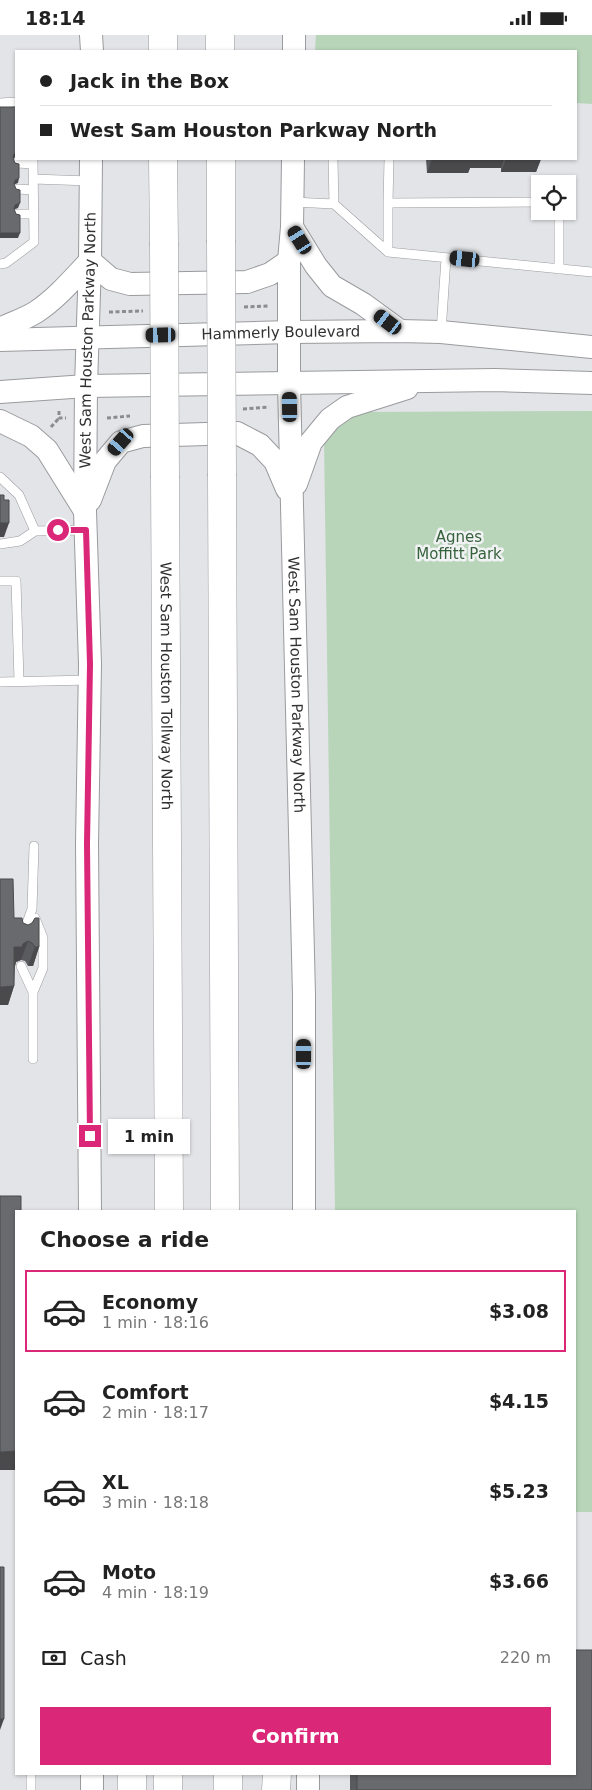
<!DOCTYPE html>
<html lang="en">
<head>
<meta charset="utf-8">
<style>
  :root { --surface:#fff; --page:#f2f2f2; --text:#222; --muted:#767676; --line:#e0e0e0; --accent:#db2777 }
  body { margin:0; font-family:"DejaVu Sans",sans-serif; background:var(--page); color:var(--text); height:100vh; display:flex; flex-direction:column; font-size:19px; white-space:nowrap }
  * { box-sizing:border-box; margin:0 }
  p { font-size:16px; color:var(--muted) }
  .icon { flex:none; width:28px; height:28px; fill:none; stroke:currentColor; stroke-width:2; stroke-linecap:round; stroke-linejoin:round }
  .map { position:relative; flex:1; overflow:hidden }
  .drawer { position:absolute; left:15px; top:1175px; width:561px; height:565px; display:flex; flex-direction:column; background:var(--surface); border-radius:0px; box-shadow:0 1px 4px #0004 }
  .drawer>* { flex:none }
  .top-card { position:absolute; left:15px; top:15px; width:562px; height:110px; border-radius:0px; box-shadow:0 1px 4px #0004; display:grid; align-content:center; height:110px; padding:0 25px; background:var(--surface) }
  .controls { position:absolute; left:531px; top:140px; display:grid; gap:10px }
  .controls a { display:grid; place-items:center; width:45px; height:45px; border-radius:0px; background:var(--surface); box-shadow:0 1px 4px #0004; font-size:25px }
  .end { position:absolute; width:22px; height:22px; margin:-11px; border:6px solid #db2777; background:#fff; box-shadow:0 0 0 2px #fff }
  .from { border-radius:50% }
  .bubble { position:absolute; height:35px; border-radius:0px; background:var(--surface); box-shadow:0 1px 4px #0004; font-size:16px; font-weight:600; line-height:35px; text-align:center }
  .car { position:absolute; width:15px; height:30px; margin:-15px -8px; border-radius:6px; box-shadow:0 0 4px 1px #0007; background:linear-gradient(#222 24%,#8ab4d8 0 40%,#222 0 76%,#8ab4d8 0 86%,#222 0) }
  .top-card b { display:flex; align-items:center; gap:18px; height:48px; font-size:19px }
  .top-card b+b { border-top:1px solid var(--line) }
  .top-card i { width:12px; height:12px; background:var(--text) }
  ul { padding:0; list-style:none }
  li { display:flex; align-items:center; gap:15px; height:82px; margin:0 10px 8px; padding:0 15px; border:2px solid transparent; border-radius:0px }
  li div { flex:1 }
  li b { display:block; font-size:19px }
  li em { font-style:normal; font-weight:600 }
  li.on { border-color:var(--accent) }
  li>.icon { width:45px; height:45px; stroke-width:1.5 }
  h2 { padding:0 25px; font-size:22px; line-height:60px }
  .pay { display:flex; align-items:center; gap:12px; height:55px; padding:0 25px; font-size:19px }
  .pay p { margin-inline-start:auto }
  .cta { display:flex; gap:10px; margin-top:auto; padding:10px 25px }
  .cta a { flex:1; height:58px; border-radius:0px; background:var(--accent); color:#fff; font-size:20px; font-weight:600; line-height:58px; text-align:center }
  .status { display:flex; justify-content:space-between; align-items:center; height:35px; padding:0 25px; background:var(--surface); direction:ltr }
  .status svg { height:14px; fill:currentColor }
  .map>svg:first-child { display:block }
  .green { fill:#b8d5ba }
  .lines { fill:none; stroke-linecap:round; stroke-linejoin:round }
  .lane-casing { stroke:#9a9b9e; stroke-width:10 }
  .secondary-casing { stroke:#9a9b9e; stroke-width:24 }
  .highway-casing { stroke:#9a9b9e; stroke-width:29 }
  .path { stroke:#8b8c8e; stroke-width:3; stroke-dasharray:4 2.5; stroke-linecap:butt }
  .lane { stroke:#fff; stroke-width:9 }
  .secondary { stroke:#fff; stroke-width:22 }
  .highway { stroke:#fff; stroke-width:28 }
  .highway-bridge-casing { stroke:#9a9b9e; stroke-width:29; stroke-linecap:butt }
  .highway-bridge { stroke:#fff; stroke-width:28 }
  .wall { fill:#5a5b5e }
  .shaded-wall { fill:#4a4a4c }
  .building { fill:#696a6d; stroke:#4a4a4c }
  .route { stroke:#db2777; stroke-width:6 }
  .labels { text-anchor:middle; dominant-baseline:central; stroke-width:5; stroke-linejoin:round; paint-order:stroke }
  .street-label { font-size:15px; fill:#313132; stroke:#f1f2f4 }
  .park-label { font-size:15px; fill:#36623b; stroke:#f1f2f4 }
</style>
</head>
<body>
<div class="status"><b>18:14</b><svg viewBox="0 0 49 12"><path d="M0 12V9h3v3zM5 12V6h3v6zM10 12V3h3v9zM15 12V0h3v12zM26 1h20v11H26zM47 4h2v5h-2z"/></svg></div>
<div class="map">
<svg width="592" height="1755" viewBox="0 0 592 1755">
  <rect width="100%" height="100%" fill="#e3e4e7"/>
  <path class="green" d="M316,0H592V69L576,68V16H315Z
    M592,376V1477H575V1176H335L324,404L335,388L358,377Z"/>
  <g class="lines">
    <defs>
      <path id="lane" d="M0,68L16,67
        M333,124L334,169L388,217L592,237
        M389,124L388,168L540,167
        M17,128L33,129
        M33,144L90,146
        M18,154L33,155
        M293,167L334,169
        M18,179H34
        M388,217V168
        M0,229L6,228L34,207L33,124
        M559,234V176
        M441,297L446,223
        M0,442L19,460L35,496L86,495
        M0,509L20,506L35,496
        M0,546H16L19,646
        M0,647L90,645
        M23,899L32,874L34,811
        M21,931L33,957V1024
        M33,957L43,933V903L35,883
        M31,1755V1739"/>
      <g id="secondary">
        <path d="M91,0L92,16"/>
        <path d="M294,16V0"/>
        <path id="s1" d="M293,124L292,192L289,226V348L304,960V1176"/>
        <path d="M292,192L316,231L332,251L363,269L400,296"/>
        <path d="M90,226L111,244L130,249L247,247L270,239L289,226"/>
        <path d="M0,294C12,288 25,284 36,277C57,263 73,244 90,226"/>
        <path id="s2" d="M0,305L290,297L400,296L441,297L592,312"/>
        <path d="M0,357L86,351L289,348L495,345L592,348"/>
        <path d="M0,386L31,401L47,415L85,476"/>
        <path d="M296,449L311,407L330,384L347,372L407,353"/>
        <path d="M90,465L105,426L121,407L143,401L237,398L260,410L275,426L287,454"/>
        <path id="s3" d="M90,1176L87,809L90,629L85,476L86,351L90,226L91,124"/>
        <path d="M308,1739V1755"/>
        <path d="M92,1755V1739"/>
      </g>
      <g id="highway">
        <path d="M163,0V16"/>
        <path d="M220,0V16"/>
        <path d="M163,124L164,208"/>
        <path d="M221,124V205"/>
        <path d="M222,441L225,1176"/>
        <path id="s4" d="M165,443L169,1176"/>
        <path d="M228,1739V1755"/>
        <path d="M132,1755V1739"/>
        <path d="M168,1755V1739"/>
        <path d="M276,1755L277,1739"/>
      </g>
    </defs>
    <use href="#lane" class="lane-casing"/>
    <use href="#secondary" class="secondary-casing"/>
    <use href="#highway" class="highway-casing"/>
    <path class="path" d="M244,272L270,271
      M109,277L143,276
      M243,374L269,372
      M59,376V383H66
      M107,383L130,381
      M51,392L59,383"/>
    <use href="#lane" class="lane"/>
    <use href="#secondary" class="secondary"/>
    <use href="#highway" class="highway"/>
    <defs>
      <path id="highway-bridge" d="M221,205L222,441
        M164,208L165,443"/>
    </defs>
    <use href="#highway-bridge" class="highway-bridge-casing"/>
    <use href="#highway-bridge" class="highway-bridge"/>
  </g>
  <path class="wall" d="M426,124H541L536,137H501V133H470L468,138H427Z
    M14,883L23,888L39,912L33,931H28L25,926L21,925L16,927L15,931L14,951L8,970Z
    M350,1739H575L592,1755H350Z"/>
  <path class="shaded-wall" d="M16,118V122L12,124L14,119Z
    M432,124H504L501,133H470L468,138H427Z
    M506,124H541L536,137H501Z
    M19,143L18,148L13,150L15,145Z
    M20,168L18,173L13,175L15,170Z
    M0,198H20L18,203H0Z
    M0,488H9L4,502H0Z
    M28,906L21,925L16,927L15,931L14,912Z
    M35,912H39L33,931H28Z
    M14,951L8,970H0V952Z
    M16,1416V1435H0V1417Z
    M0,1684H4L0,1695Z"/>
  <path class="building" d="M0,72H16V118L14,119L13,123L15,128L19,129V143L15,145L14,149L16,154L20,155V168L15,170L14,174L16,179L20,180V198H0Z
    M0,460H4V465H9V488H0Z
    M0,844H13L14,883H22L23,888L28,890L32,888L35,883H39V912H35L32,908L28,906L23,909L22,912H14V951L0,952Z
    M0,1161H21V1176H16V1416L0,1417Z
    M0,1532H4V1684H0Z
    M575,1615H592V1755H357V1739H575Z"/>
  <g class="lines">
    <path class="route" d="M58,495H86L90,629L87,809L90,1101"/>
  </g>
  <g class="labels">
    <g class="street-label">
      <text stroke="none"><textPath href="#s2" startOffset="281">Hammerly Boulevard</textPath></text>
      <text stroke="none"><textPath href="#s3" startOffset="871">West Sam Houston Parkway North</textPath></text>
      <text stroke="none"><textPath href="#s4" startOffset="208">West Sam Houston Tollway North</textPath></text>
      <text stroke="none"><textPath href="#s1" startOffset="526">West Sam Houston Parkway North</textPath></text>
    </g>
    <g class="park-label">
      <text x="459" y="502">Agnes<tspan x="459" dy="17">Moffitt Park</tspan></text>
    </g>
  </g>
</svg>
<div class="controls">
<a><svg class="icon" aria-label="locate" viewBox="0 0 24 24"><circle cx="12" cy="12" r="6"/><path d="M12 2v4M12 18v4M2 12h4M18 12h4"/></svg></a>
</div>
<i class="end from" style="left:58px;top:495px"></i>
<i class="end" style="left:90px;top:1101px"></i>
<div class="bubble" style="left:108px;top:1084px;width:82px">1 min</div>
<i class="car" style="left:300px;top:205px;rotate:328deg"></i>
<i class="car" style="left:465px;top:224px;rotate:276deg"></i>
<i class="car" style="left:388px;top:287px;rotate:307deg"></i>
<i class="car" style="left:161px;top:300px;rotate:269deg"></i>
<i class="car" style="left:290px;top:372px;rotate:359deg"></i>
<i class="car" style="left:121px;top:407px;rotate:221deg"></i>
<i class="car" style="left:304px;top:1019px;rotate:0deg"></i>
<div class="top-card">
<b><i class="from"></i>Jack in the Box</b>
<b><i></i>West Sam Houston Parkway North</b>
</div>
<section class="drawer">
<h2>Choose a ride</h2>
<ul>
<li class="on"><svg class="icon" aria-label="car" viewBox="0 0 24 24"><path d="M5 17H2v-5l4-1 3-4h7l3 4 3 1v5h-3M9 17h6M6 11h13"/><circle cx="7" cy="17" r="2"/><circle cx="17" cy="17" r="2"/></svg><div><b>Economy</b><p>1 min · 18:16</p></div><em>$3.08</em></li>
<li><svg class="icon" aria-label="car" viewBox="0 0 24 24"><path d="M5 17H2v-5l4-1 3-4h7l3 4 3 1v5h-3M9 17h6M6 11h13"/><circle cx="7" cy="17" r="2"/><circle cx="17" cy="17" r="2"/></svg><div><b>Comfort</b><p>2 min · 18:17</p></div><em>$4.15</em></li>
<li><svg class="icon" aria-label="car" viewBox="0 0 24 24"><path d="M5 17H2v-5l4-1 3-4h7l3 4 3 1v5h-3M9 17h6M6 11h13"/><circle cx="7" cy="17" r="2"/><circle cx="17" cy="17" r="2"/></svg><div><b>XL</b><p>3 min · 18:18</p></div><em>$5.23</em></li>
<li><svg class="icon" aria-label="car" viewBox="0 0 24 24"><path d="M5 17H2v-5l4-1 3-4h7l3 4 3 1v5h-3M9 17h6M6 11h13"/><circle cx="7" cy="17" r="2"/><circle cx="17" cy="17" r="2"/></svg><div><b>Moto</b><p>4 min · 18:19</p></div><em>$3.66</em></li>
</ul>
<div class="pay"><svg class="icon" aria-label="cash" viewBox="0 0 24 24"><path d="M3 7h18v10H3z"/><circle cx="12" cy="12" r="2"/></svg>Cash<p>220 m</p></div>
<div class="cta"><a>Confirm</a></div>
</section>
</div>
</body>
</html>
